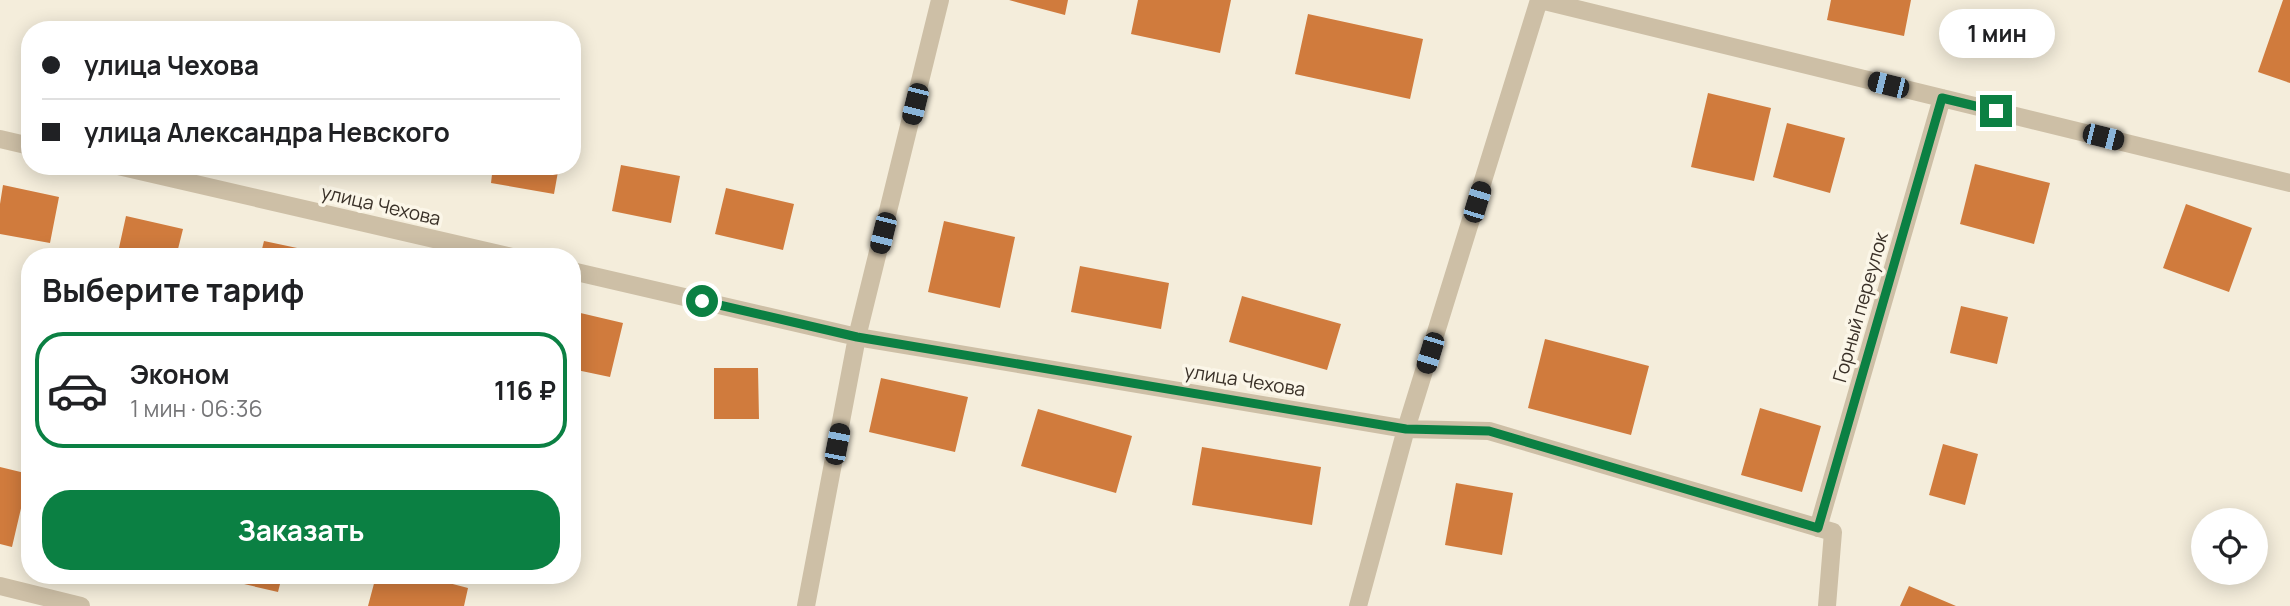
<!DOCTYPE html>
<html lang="ru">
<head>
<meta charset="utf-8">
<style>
  :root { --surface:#fff; --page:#f6f6f6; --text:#202124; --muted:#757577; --line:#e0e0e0; --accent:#0b8043 }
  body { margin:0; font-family:Manrope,sans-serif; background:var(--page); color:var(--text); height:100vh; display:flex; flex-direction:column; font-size:26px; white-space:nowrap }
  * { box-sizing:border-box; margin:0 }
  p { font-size:23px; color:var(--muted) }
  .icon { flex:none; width:38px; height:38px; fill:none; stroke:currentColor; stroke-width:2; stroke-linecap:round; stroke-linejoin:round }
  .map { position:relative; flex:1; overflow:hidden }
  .details { position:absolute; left:21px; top:248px; width:560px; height:336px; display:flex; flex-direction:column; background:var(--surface); border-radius:28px; box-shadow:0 4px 18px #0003 }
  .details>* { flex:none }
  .banner { position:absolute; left:21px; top:21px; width:560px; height:154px; border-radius:28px; box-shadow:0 4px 18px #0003; display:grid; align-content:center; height:154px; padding:0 21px; background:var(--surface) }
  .buttons { position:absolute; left:2191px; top:508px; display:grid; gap:14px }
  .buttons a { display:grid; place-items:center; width:77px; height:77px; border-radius:50%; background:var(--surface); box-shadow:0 4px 18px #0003; font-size:35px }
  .end { position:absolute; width:32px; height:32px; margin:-16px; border:9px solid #0b8043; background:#fff; box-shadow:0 0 0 4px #fff }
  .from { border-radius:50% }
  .bubble { position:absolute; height:49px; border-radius:24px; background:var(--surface); box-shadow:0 4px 18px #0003; font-size:23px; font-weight:700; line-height:49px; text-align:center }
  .car { position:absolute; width:21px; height:42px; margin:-21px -10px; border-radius:9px; box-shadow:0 0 5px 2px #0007; background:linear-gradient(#222 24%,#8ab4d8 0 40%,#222 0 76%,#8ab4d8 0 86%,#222 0) }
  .banner b { display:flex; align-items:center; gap:24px; height:66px; font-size:26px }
  .banner b+b { border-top:2px solid var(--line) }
  .banner i { width:18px; height:18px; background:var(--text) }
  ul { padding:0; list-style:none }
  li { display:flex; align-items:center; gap:21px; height:116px; margin:0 14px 10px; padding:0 7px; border:4px solid transparent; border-radius:28px }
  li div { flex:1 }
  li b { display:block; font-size:26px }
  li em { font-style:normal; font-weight:700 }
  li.selected { border-color:var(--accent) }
  li>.icon { width:63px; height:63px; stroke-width:1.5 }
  h2 { padding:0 21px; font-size:32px; line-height:84px }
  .action { display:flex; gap:14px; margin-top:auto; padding:14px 21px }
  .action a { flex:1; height:80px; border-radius:28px; background:var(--accent); color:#fff; font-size:28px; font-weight:700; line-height:80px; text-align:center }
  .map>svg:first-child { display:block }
  .building { fill:#d07b3d }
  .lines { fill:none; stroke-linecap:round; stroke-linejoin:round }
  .minor { stroke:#cdbfa6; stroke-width:18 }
  .route { stroke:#0b8043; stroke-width:9 }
  .labels { text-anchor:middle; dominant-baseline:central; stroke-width:7; stroke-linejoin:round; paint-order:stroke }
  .street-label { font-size:19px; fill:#393027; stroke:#fbf6e8 }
</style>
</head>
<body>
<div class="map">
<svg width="2290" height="606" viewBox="0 0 2290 606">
  <rect width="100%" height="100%" fill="#f4eddb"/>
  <path class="building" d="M1009,0H1068L1065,15Z
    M1138,0H1231L1220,53L1131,34Z
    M1831,0H1911L1904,36L1827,20Z
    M2283,0H2290V83L2258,72Z
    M1308,14L1423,39L1410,99L1295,74Z
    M1708,93L1771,108L1754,181L1691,167Z
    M1787,123L1845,138L1830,193L1773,177Z
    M1975,164L2050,183L2034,244L1960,224Z
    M621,165L680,176L671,223L612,211Z
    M416,166H435L434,171Z
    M493,166H559L554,194L491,183Z
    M3,185L59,197L50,243L0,234V204Z
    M726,188L794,204L783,250L715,234Z
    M2186,204L2252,228L2229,292L2163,268Z
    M126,216L183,229L176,257H117Z
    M944,221L1015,237L1000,308L928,292Z
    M264,241L335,256V257H260Z
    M1080,266L1169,283L1161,329L1071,312Z
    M1242,296L1341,324L1327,370L1229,342Z
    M1961,306L2008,317L1997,364L1950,353Z
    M572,311L623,323L610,377L572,369Z
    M1545,339L1649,366L1631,435L1528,408Z
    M714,368H758L759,419H714Z
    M881,378L968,397L955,452L869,432Z
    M1760,408L1821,426L1802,492L1741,475Z
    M1038,409L1132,436L1116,493L1021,466Z
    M1943,444L1978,454L1965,505L1929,495Z
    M1202,447L1321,467L1312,525L1192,505Z
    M0,467L29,474L12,547L0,544Z
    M1456,483L1513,493L1502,555L1445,545Z
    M233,576H282L278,592L231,581Z
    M376,576H422L468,588L464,606H368Z
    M1909,586L1956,606H1900Z"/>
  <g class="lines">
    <path class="minor" d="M1540,0L2290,183
      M0,139L30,146
      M118,166L512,257
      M572,271L857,337L1406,429L1489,431L1833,532L1827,606
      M1818,528L1942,98
      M0,586L81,606
      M806,606L857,337L940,0
      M1358,606L1406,429L1539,0"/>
  </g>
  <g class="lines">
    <path class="route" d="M702,301L857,337L1406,429L1489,431L1818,528L1942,98L1996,111"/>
  </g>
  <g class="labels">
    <g class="street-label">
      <text transform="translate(381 205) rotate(13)">улица Чехова</text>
      <text transform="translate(1860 307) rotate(-74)">Горный переулок</text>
      <text transform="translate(1245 380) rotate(9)">улица Чехова</text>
    </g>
  </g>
</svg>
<div class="buttons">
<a><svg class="icon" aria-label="locate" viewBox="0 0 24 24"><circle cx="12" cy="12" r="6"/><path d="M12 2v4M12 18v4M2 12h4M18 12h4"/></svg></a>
</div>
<i class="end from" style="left:702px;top:301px"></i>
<i class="end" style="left:1996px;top:111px"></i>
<div class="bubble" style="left:1939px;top:9px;width:116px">1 мин</div>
<i class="car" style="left:1888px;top:85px;rotate:284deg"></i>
<i class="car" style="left:915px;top:104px;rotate:194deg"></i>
<i class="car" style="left:2103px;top:137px;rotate:104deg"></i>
<i class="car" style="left:1477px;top:202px;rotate:17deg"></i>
<i class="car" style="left:883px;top:233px;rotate:194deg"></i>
<i class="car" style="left:1430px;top:353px;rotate:197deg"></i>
<i class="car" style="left:837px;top:444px;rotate:11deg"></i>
<div class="banner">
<b><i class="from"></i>улица Чехова</b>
<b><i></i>улица Александра Невского</b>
</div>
<section class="details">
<h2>Выберите тариф</h2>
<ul>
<li class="selected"><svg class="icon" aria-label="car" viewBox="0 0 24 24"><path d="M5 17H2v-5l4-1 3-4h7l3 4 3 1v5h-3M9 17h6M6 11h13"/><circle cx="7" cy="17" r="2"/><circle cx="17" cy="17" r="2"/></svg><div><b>Эконом</b><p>1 мин · 06:36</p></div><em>116 ₽</em></li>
</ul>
<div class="action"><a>Заказать</a></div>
</section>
</div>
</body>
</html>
